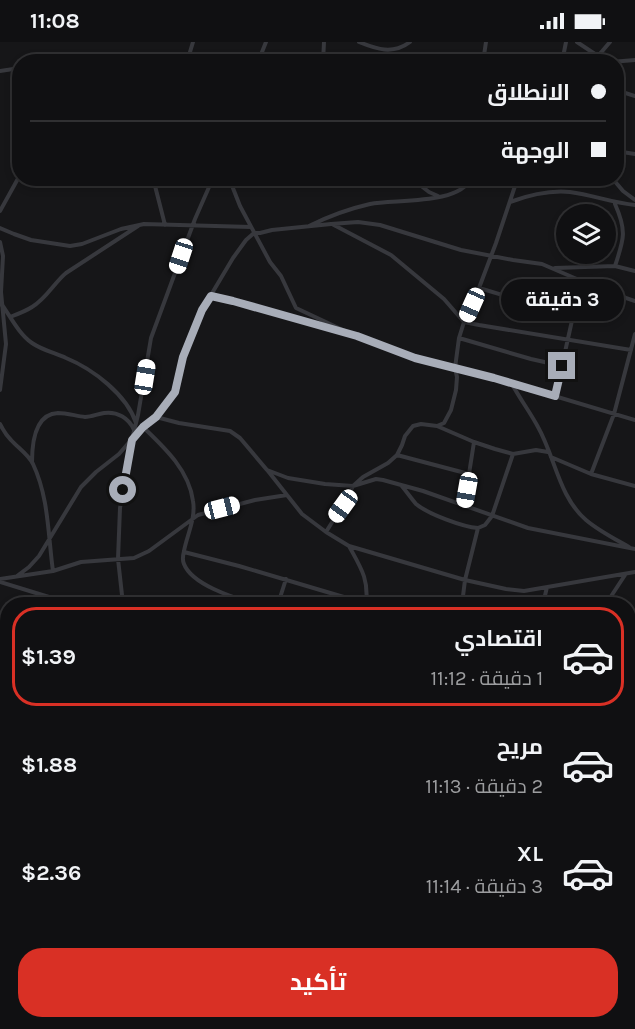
<!DOCTYPE html>
<html lang="ar">
<head>
<meta charset="utf-8">
<style>
  :root { --surface:#101012; --page:#1e1e20; --text:#f1f3f6; --muted:#9c9d9f; --line:#303032; --accent:#d93025 }
  body { margin:0; font-family:Karla,Cairo,sans-serif; background:var(--page); color:var(--text); direction:rtl; height:100vh; display:flex; flex-direction:column; font-size:22px; white-space:nowrap }
  * { box-sizing:border-box; margin:0 }
  p { font-size:20px; color:var(--muted) }
  .icon { flex:none; width:33px; height:33px; fill:none; stroke:currentColor; stroke-width:2; stroke-linecap:round; stroke-linejoin:round }
  .map { position:relative; flex:1; overflow:hidden; direction:ltr }
  .panel { position:absolute; left:0px; top:555px; width:636px; height:432px; display:flex; flex-direction:column; background:var(--surface); border-radius:24px 24px 0 0; box-shadow:0 3px 9px #0003,0 0 0 2px var(--line); direction:rtl }
  .panel>* { flex:none }
  .hud { position:absolute; left:12px; top:12px; width:612px; height:132px; border-radius:24px; box-shadow:0 3px 9px #0003,0 0 0 2px var(--line); direction:rtl; display:grid; align-content:center; height:132px; padding:0 18px; background:var(--surface) }
  .controls { position:absolute; left:556px; top:162px; display:grid; gap:12px }
  .controls a { display:grid; place-items:center; width:60px; height:60px; border-radius:50%; background:var(--surface); box-shadow:0 3px 9px #0003,0 0 0 2px var(--line); font-size:30px }
  .end { position:absolute; width:27px; height:27px; margin:-14px; border:8px solid #a8adb8; background:#111; box-shadow:0 0 0 3px #111 }
  .from { border-radius:50% }
  .bubble { position:absolute; height:42px; border-radius:21px; background:var(--surface); box-shadow:0 3px 9px #0003,0 0 0 2px var(--line); font-size:20px; font-weight:700; line-height:42px; text-align:center; direction:rtl }
  .car { position:absolute; width:18px; height:36px; margin:-18px -9px; border-radius:8px; box-shadow:0 0 4px 2px #0007; background:linear-gradient(#fff 24%,#345 0 40%,#fff 0 76%,#345 0 86%,#fff 0) }
  .hud b { display:flex; align-items:center; gap:21px; height:57px; font-size:22px }
  .hud b+b { border-top:2px solid var(--line) }
  .hud i { width:15px; height:15px; background:var(--text) }
  ul { padding:10px 0 0; list-style:none }
  li { display:flex; align-items:center; gap:18px; height:99px; margin:0 12px 9px; padding:0 6px; border:3px solid transparent; border-radius:24px }
  li div { flex:1 }
  li b { display:block; font-size:22px }
  li em { font-style:normal; font-weight:700 }
  li.active { border-color:var(--accent) }
  li>.icon { width:54px; height:54px; stroke-width:1.5 }
  .action { display:flex; gap:12px; margin-top:auto; padding:12px 18px }
  .action a { flex:1; height:69px; border-radius:24px; background:var(--accent); color:#fff; font-size:24px; font-weight:700; line-height:69px; text-align:center }
  .status { display:flex; justify-content:space-between; align-items:center; height:42px; padding:0 30px; background:var(--surface); direction:ltr }
  .status svg { height:16px; fill:currentColor }
  .map>svg:first-child { display:block }
  .lines { fill:none; stroke-linecap:round; stroke-linejoin:round }
  .street { stroke:#37383d; stroke-width:4 }
  .route { stroke:#a8adb8; stroke-width:8 }
</style>
</head>
<body>
<div class="status"><b>11:08</b><svg viewBox="0 0 49 12"><path d="M0 12V9h3v3zM5 12V6h3v6zM10 12V3h3v9zM15 12V0h3v12zM26 1h20v11H26zM47 4h2v5h-2z"/></svg></div>
<div class="map">
<svg width="635" height="987" viewBox="0 0 635 987">
  <rect width="100%" height="100%" fill="#161618"/>
  <g class="lines">
    <path class="street" d="M359,0C376,7 393,13 410,0
      M577,0L598,14
      M187,20L193,0
      M258,20L266,0
      M323,20L324,0
      M483,20L486,0
      M562,20L566,0
      M593,20L610,0
      M611,20L635,18
      M0,29L20,26
      M616,48L635,54
      M616,109L635,112
      M153,136L165,183
      M229,136L240,164L270,220L281,234L296,266L345,289
      M411,136L429,150L438,154
      M612,136L623,149L635,158
      M510,160C529,153 550,148 570,150C593,153 613,161 635,163
      M0,169L20,133
      M332,182L391,213L444,257L464,280L479,283L631,308
      M309,184C329,174 348,167 370,162C395,157 460,163 471,136
      M0,186L14,192L31,198L70,204L82,202L121,187L144,182L251,185
      M0,200L3,214L1,250L6,302L0,348
      M615,224C624,197 627,189 615,162
      M555,226L615,224L635,229
      M479,246L573,274
      M211,254L233,259L357,294L415,316L494,336L635,378
      M0,262L3,264C11,276 20,293 32,301C42,308 55,311 66,316C93,327 127,353 136,381
      M10,275C18,272 26,269 32,265C46,257 54,241 66,231L138,184
      M459,296L531,317L562,324
      M512,342C520,357 530,370 538,385C555,415 559,455 586,478C599,489 615,497 629,505
      M555,355L573,274L579,238
      M156,375L179,381L230,389L240,396L267,428L288,436L325,442L353,444L376,437L383,438L423,449L528,486L635,507
      M0,382C3,388 6,393 11,398C18,406 28,412 33,422C49,456 48,494 53,529
      M437,384L444,381L451,368L456,348L457,335L455,326L459,296L464,280L479,246L496,201L515,144L519,136
      M143,385C164,405 189,428 193,459C196,476 187,493 184,509C183,513 182,518 184,522C192,543 235,556 254,562
      M397,413L469,432
      M551,415L591,432L635,444
      M32,420C32,403 34,372 58,371C67,371 76,374 85,375C92,375 97,372 104,371C117,369 129,376 134,388
      M268,429L302,472L326,490L349,504L465,538L506,547L524,549L635,530
      M591,432L614,372L635,292
      M401,443C406,449 411,456 416,462C428,472 463,485 478,486L485,483L492,474L513,412
      M464,464L474,400
      M326,490L349,453L353,444L363,435L388,421L397,413L402,403L405,394L413,384L421,382L437,384L474,400L495,407L513,412L536,408L548,410
      M349,504C361,526 369,537 366,562
      M184,510L239,524L364,561
      M17,534L29,525L39,514L81,445L96,430L119,412L132,397L138,373L151,296L195,177L213,136
      M0,537L53,529L81,520L134,516L149,509L198,473L255,458L287,453
      M0,540L62,559L124,562
      M123,562L118,517L120,466L132,397L143,385L156,375L175,350L183,315L202,268L233,216L246,198L254,191H260L272,188L331,182L358,180L380,183L461,208L513,218L542,222L600,247L635,259
      M278,562L286,537
      M337,562L357,560
      M462,562L465,538L478,486
      M543,562L547,545
      M606,562L625,533
      M0,591L8,594
      M0,625L8,628
      M0,652L8,654
      M628,671L635,673
      M0,675L8,662
      M0,697L8,695
      M0,715L8,718
      M628,721H635
      M0,761L8,765
      M628,767L635,749
      M0,801H5L8,799
      M628,805L635,803
      M628,818H635
      M628,842L635,846
      M0,855L8,857
      M628,904L635,906
      M0,906L8,900
      M0,924L8,928
      M88,980V987
      M120,980L138,987
      M503,980V987
      M212,987L216,980
      M243,987L256,980"/>
  </g>
  <g class="lines">
    <path class="route" d="M123,448L132,398L143,385L156,375L175,350L183,315L202,268L211,254L233,259L357,294L415,316L494,336L555,354L562,324"/>
  </g>
</svg>
<div class="controls">
<a><svg class="icon" aria-label="layers" viewBox="0 0 24 24"><path d="M12 4l9 5-9 5-9-5zM3 14l9 5 9-5"/></svg></a>
</div>
<i class="end from" style="left:123px;top:448px"></i>
<i class="end" style="left:562px;top:324px"></i>
<div class="bubble" style="left:501px;top:237px;width:123px">3 دقيقة</div>
<i class="car" style="left:181px;top:214px;rotate:198deg"></i>
<i class="car" style="left:472px;top:263px;rotate:204deg"></i>
<i class="car" style="left:145px;top:335px;rotate:9deg"></i>
<i class="car" style="left:467px;top:448px;rotate:190deg"></i>
<i class="car" style="left:343px;top:464px;rotate:216deg"></i>
<i class="car" style="left:222px;top:466px;rotate:76deg"></i>
<div class="hud">
<b><i class="from"></i>الانطلاق</b>
<b><i></i>الوجهة</b>
</div>
<section class="panel">
<ul>
<li class="active"><svg class="icon" aria-label="car" viewBox="0 0 24 24"><path d="M5 17H2v-5l4-1 3-4h7l3 4 3 1v5h-3M9 17h6M6 11h13"/><circle cx="7" cy="17" r="2"/><circle cx="17" cy="17" r="2"/></svg><div><b>اقتصادي</b><p>1 دقيقة · 11:12</p></div><em>$1.39</em></li>
<li><svg class="icon" aria-label="car" viewBox="0 0 24 24"><path d="M5 17H2v-5l4-1 3-4h7l3 4 3 1v5h-3M9 17h6M6 11h13"/><circle cx="7" cy="17" r="2"/><circle cx="17" cy="17" r="2"/></svg><div><b>مريح</b><p>2 دقيقة · 11:13</p></div><em>$1.88</em></li>
<li><svg class="icon" aria-label="car" viewBox="0 0 24 24"><path d="M5 17H2v-5l4-1 3-4h7l3 4 3 1v5h-3M9 17h6M6 11h13"/><circle cx="7" cy="17" r="2"/><circle cx="17" cy="17" r="2"/></svg><div><b>XL</b><p>3 دقيقة · 11:14</p></div><em>$2.36</em></li>
</ul>
<div class="action"><a>تأكيد</a></div>
</section>
</div>
</body>
</html>
